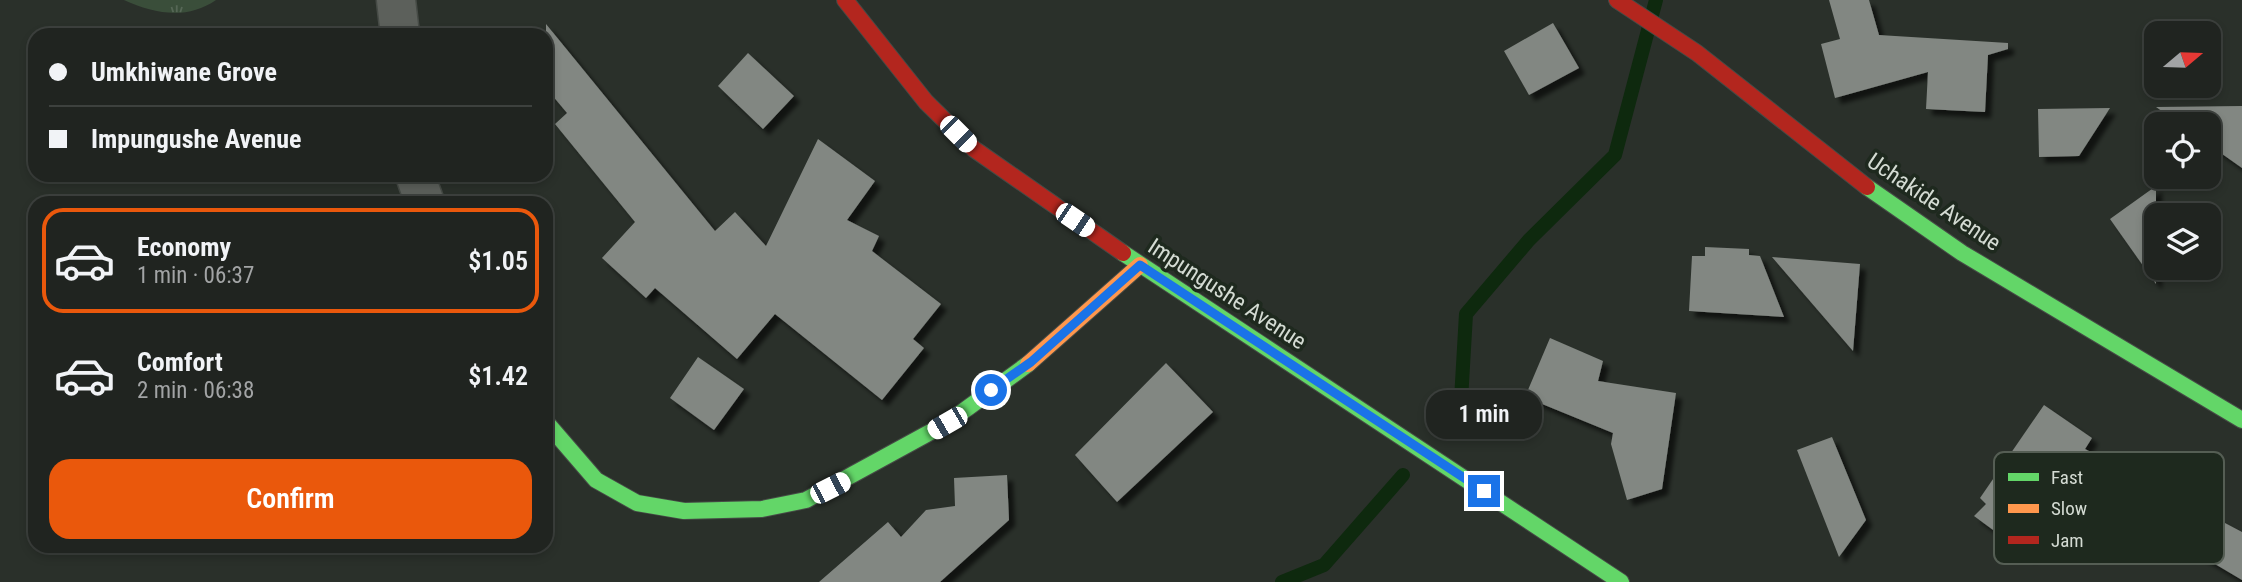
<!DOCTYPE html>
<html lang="en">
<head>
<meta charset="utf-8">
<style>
  :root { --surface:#202420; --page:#2d302d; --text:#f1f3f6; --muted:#a2a4a5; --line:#3d413e; --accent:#ea580c }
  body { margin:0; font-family:"Roboto Condensed",sans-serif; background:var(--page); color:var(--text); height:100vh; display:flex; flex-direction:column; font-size:26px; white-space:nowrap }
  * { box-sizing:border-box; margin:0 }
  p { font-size:23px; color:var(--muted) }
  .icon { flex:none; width:38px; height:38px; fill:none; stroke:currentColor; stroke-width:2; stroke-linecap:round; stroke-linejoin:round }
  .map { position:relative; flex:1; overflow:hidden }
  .panel { position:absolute; left:28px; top:196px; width:525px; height:357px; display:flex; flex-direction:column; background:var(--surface); border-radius:21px; box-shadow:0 4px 10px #0003,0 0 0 2px var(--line) }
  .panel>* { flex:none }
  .banner { position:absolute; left:28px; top:28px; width:525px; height:154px; border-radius:21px; box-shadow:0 4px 10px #0003,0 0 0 2px var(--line); display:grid; align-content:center; height:154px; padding:0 21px; background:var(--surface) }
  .needle { width:46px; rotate:71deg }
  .fabs { position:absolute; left:2144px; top:21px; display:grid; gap:14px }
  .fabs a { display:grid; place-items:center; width:77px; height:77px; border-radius:14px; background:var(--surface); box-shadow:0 4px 10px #0003,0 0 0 2px var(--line); font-size:35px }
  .end { position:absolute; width:32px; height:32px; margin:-16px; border:9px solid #1a73e8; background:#fff; box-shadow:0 0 0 4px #fff }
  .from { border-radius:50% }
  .bubble { position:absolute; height:49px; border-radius:21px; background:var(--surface); box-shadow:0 4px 10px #0003,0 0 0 2px var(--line); font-size:23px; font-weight:600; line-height:49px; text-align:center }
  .car { position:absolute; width:21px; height:42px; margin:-21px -10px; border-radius:9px; box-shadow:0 0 5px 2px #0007; background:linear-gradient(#fff 24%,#345 0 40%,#fff 0 76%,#345 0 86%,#fff 0) }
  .banner b { display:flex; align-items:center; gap:24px; height:66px; font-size:26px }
  .banner b+b { border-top:2px solid var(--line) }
  .banner i { width:18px; height:18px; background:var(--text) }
  ul { padding:12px 0 0; list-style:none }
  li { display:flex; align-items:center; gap:21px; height:105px; margin:0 14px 10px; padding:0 7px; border:4px solid transparent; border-radius:21px }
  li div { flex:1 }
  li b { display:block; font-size:26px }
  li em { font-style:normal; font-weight:600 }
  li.current { border-color:var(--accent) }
  li>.icon { width:63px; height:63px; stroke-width:1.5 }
  .button { display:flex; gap:14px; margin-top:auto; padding:14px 21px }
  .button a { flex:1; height:80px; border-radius:21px; background:var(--accent); color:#fff; font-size:28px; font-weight:600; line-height:80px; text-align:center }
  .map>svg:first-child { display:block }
  .grass { fill:url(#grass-tufts) }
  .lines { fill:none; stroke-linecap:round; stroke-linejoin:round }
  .stream { stroke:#0e290e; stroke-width:14 }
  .building { fill:#828782; filter:url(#shadow) }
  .street-casing { stroke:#464b46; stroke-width:41 }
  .fast-casing { stroke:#464b46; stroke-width:18 }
  .slow-casing { stroke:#464b46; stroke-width:18 }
  .jam-casing { stroke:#464b46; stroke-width:18 }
  .street { stroke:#5c605b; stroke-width:38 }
  .fast { stroke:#63d668; stroke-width:16 }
  .slow { stroke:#ff974d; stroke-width:16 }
  .jam { stroke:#b3261e; stroke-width:16 }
  .route { stroke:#1a73e8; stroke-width:9 }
  .labels { text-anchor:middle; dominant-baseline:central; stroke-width:7; stroke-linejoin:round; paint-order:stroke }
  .street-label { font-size:23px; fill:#d4dbd3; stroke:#1e291e }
  .key { fill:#1e291e; stroke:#555e54; stroke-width:2 }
  .key-label { font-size:19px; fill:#d4dbd3 }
</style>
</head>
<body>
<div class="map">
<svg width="2242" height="582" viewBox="0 0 2242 582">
  <defs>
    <pattern id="grass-tufts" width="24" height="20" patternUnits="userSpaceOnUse" patternTransform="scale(1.75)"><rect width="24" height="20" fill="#3a4e3a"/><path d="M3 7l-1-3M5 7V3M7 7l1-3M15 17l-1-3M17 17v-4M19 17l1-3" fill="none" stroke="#566756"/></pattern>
    <filter id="shadow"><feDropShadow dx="6" dy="6" stdDeviation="2" flood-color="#0009"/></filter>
  </defs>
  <rect width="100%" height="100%" fill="#2a302a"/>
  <path class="grass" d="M124,0H216C187,20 155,14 124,0Z"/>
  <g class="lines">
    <path class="stream" d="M1442,426L1461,400L1466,314L1529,240L1615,155L1656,0
      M1282,582L1324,565L1403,475"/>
  </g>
  <path class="building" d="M1829,0H1869L1879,35L2008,43V49L1988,55L1985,112L1926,109L1928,72L1835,98L1821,44L1840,39Z
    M1553,23L1579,68L1529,95L1504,51Z
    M546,24L715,231L735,212L766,246L818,139L875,181L847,220L879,236L872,251L941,304L913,339L924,348L882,400L775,314L737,359L655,288L646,298L602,258L635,222L555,124L567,113L546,88Z
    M748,53L794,96L763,129L718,86Z
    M2242,106V168L2208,144V124H2180L2156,107Z
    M2110,108L2079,156L2039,157L2038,109Z
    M2156,186V284L2110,219Z
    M1705,247L1749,249V255L1760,256L1784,317L1689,311L1692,256H1705Z
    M1772,257L1860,264L1853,351Z
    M1550,338L1603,361L1598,381L1676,393L1662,489L1627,500L1611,444L1613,433L1525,397Z
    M698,357L744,389L714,430L670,398Z
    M1166,363L1213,412L1117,502L1075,455Z
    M2044,405L2092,438L2085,449L2242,532V580L2156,529L2145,549L2065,508L2030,557L1974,516L1986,504L1980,498Z
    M1832,437L1866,520L1839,557L1797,450Z
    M1007,475L1009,520L940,582H819L888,522L901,537L926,510L955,506L954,478Z"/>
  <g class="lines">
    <defs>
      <path id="street" d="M396,0L400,35
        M415,175L425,203"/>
      <path id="fast" d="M1867,187L1962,253L2242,420
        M1123,253L1621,582
        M546,422L596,480L637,503L684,511L762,509L806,500L947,423L1028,364"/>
      <path id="slow" d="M1028,364L1140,265"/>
      <path id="jam" d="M845,0L926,102L974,149L1123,253
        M1617,0L1697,53L1867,187"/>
    </defs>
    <use href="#street" class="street-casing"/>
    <use href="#fast" class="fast-casing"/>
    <use href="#slow" class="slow-casing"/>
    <use href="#jam" class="jam-casing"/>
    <use href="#street" class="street"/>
    <use href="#fast" class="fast"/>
    <use href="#slow" class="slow"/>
    <use href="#jam" class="jam"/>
  </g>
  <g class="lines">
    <path class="route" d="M991,390L1031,362L1140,265L1484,491"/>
  </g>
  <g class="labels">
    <g class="street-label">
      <text transform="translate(1934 202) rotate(34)">Uchakide Avenue</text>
      <text transform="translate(1227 294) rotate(33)">Impungushe Avenue</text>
    </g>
  </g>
  <rect x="1994" y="452" width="230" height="112" rx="10" class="key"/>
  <rect x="2008" y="473" width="31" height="8" fill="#63d668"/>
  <rect x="2008" y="504" width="31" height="9" fill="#ff974d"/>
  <rect x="2008" y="536" width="31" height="8" fill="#b3261e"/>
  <g class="key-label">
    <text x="2051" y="484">Fast</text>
    <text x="2051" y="515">Slow</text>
    <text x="2051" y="547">Jam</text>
  </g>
</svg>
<div class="fabs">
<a><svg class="needle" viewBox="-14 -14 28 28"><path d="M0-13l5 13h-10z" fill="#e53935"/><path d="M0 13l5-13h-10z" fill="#a2a4a5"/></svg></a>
<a><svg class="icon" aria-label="locate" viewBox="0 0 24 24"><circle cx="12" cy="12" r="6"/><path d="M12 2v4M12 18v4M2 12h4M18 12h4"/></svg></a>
<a><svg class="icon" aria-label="layers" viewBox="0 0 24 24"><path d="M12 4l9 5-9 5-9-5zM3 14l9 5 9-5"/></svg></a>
</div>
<i class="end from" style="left:991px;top:390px"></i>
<i class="end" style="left:1484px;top:491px"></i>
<div class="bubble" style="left:1426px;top:390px;width:116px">1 min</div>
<i class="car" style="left:958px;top:134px;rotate:135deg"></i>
<i class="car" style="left:1075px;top:220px;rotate:124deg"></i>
<i class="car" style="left:947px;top:423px;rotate:240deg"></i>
<i class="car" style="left:830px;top:488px;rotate:63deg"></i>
<div class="banner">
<b><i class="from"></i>Umkhiwane Grove</b>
<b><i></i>Impungushe Avenue</b>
</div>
<section class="panel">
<ul>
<li class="current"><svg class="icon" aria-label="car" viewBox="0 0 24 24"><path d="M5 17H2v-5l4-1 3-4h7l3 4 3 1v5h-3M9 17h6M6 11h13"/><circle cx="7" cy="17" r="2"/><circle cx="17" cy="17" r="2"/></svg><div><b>Economy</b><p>1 min · 06:37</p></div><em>$1.05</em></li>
<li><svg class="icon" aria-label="car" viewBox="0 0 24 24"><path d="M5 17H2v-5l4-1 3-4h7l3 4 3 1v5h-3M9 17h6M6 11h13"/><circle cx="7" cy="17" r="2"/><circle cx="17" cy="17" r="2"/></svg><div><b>Comfort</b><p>2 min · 06:38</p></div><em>$1.42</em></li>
</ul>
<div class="button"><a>Confirm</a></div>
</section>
</div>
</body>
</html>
